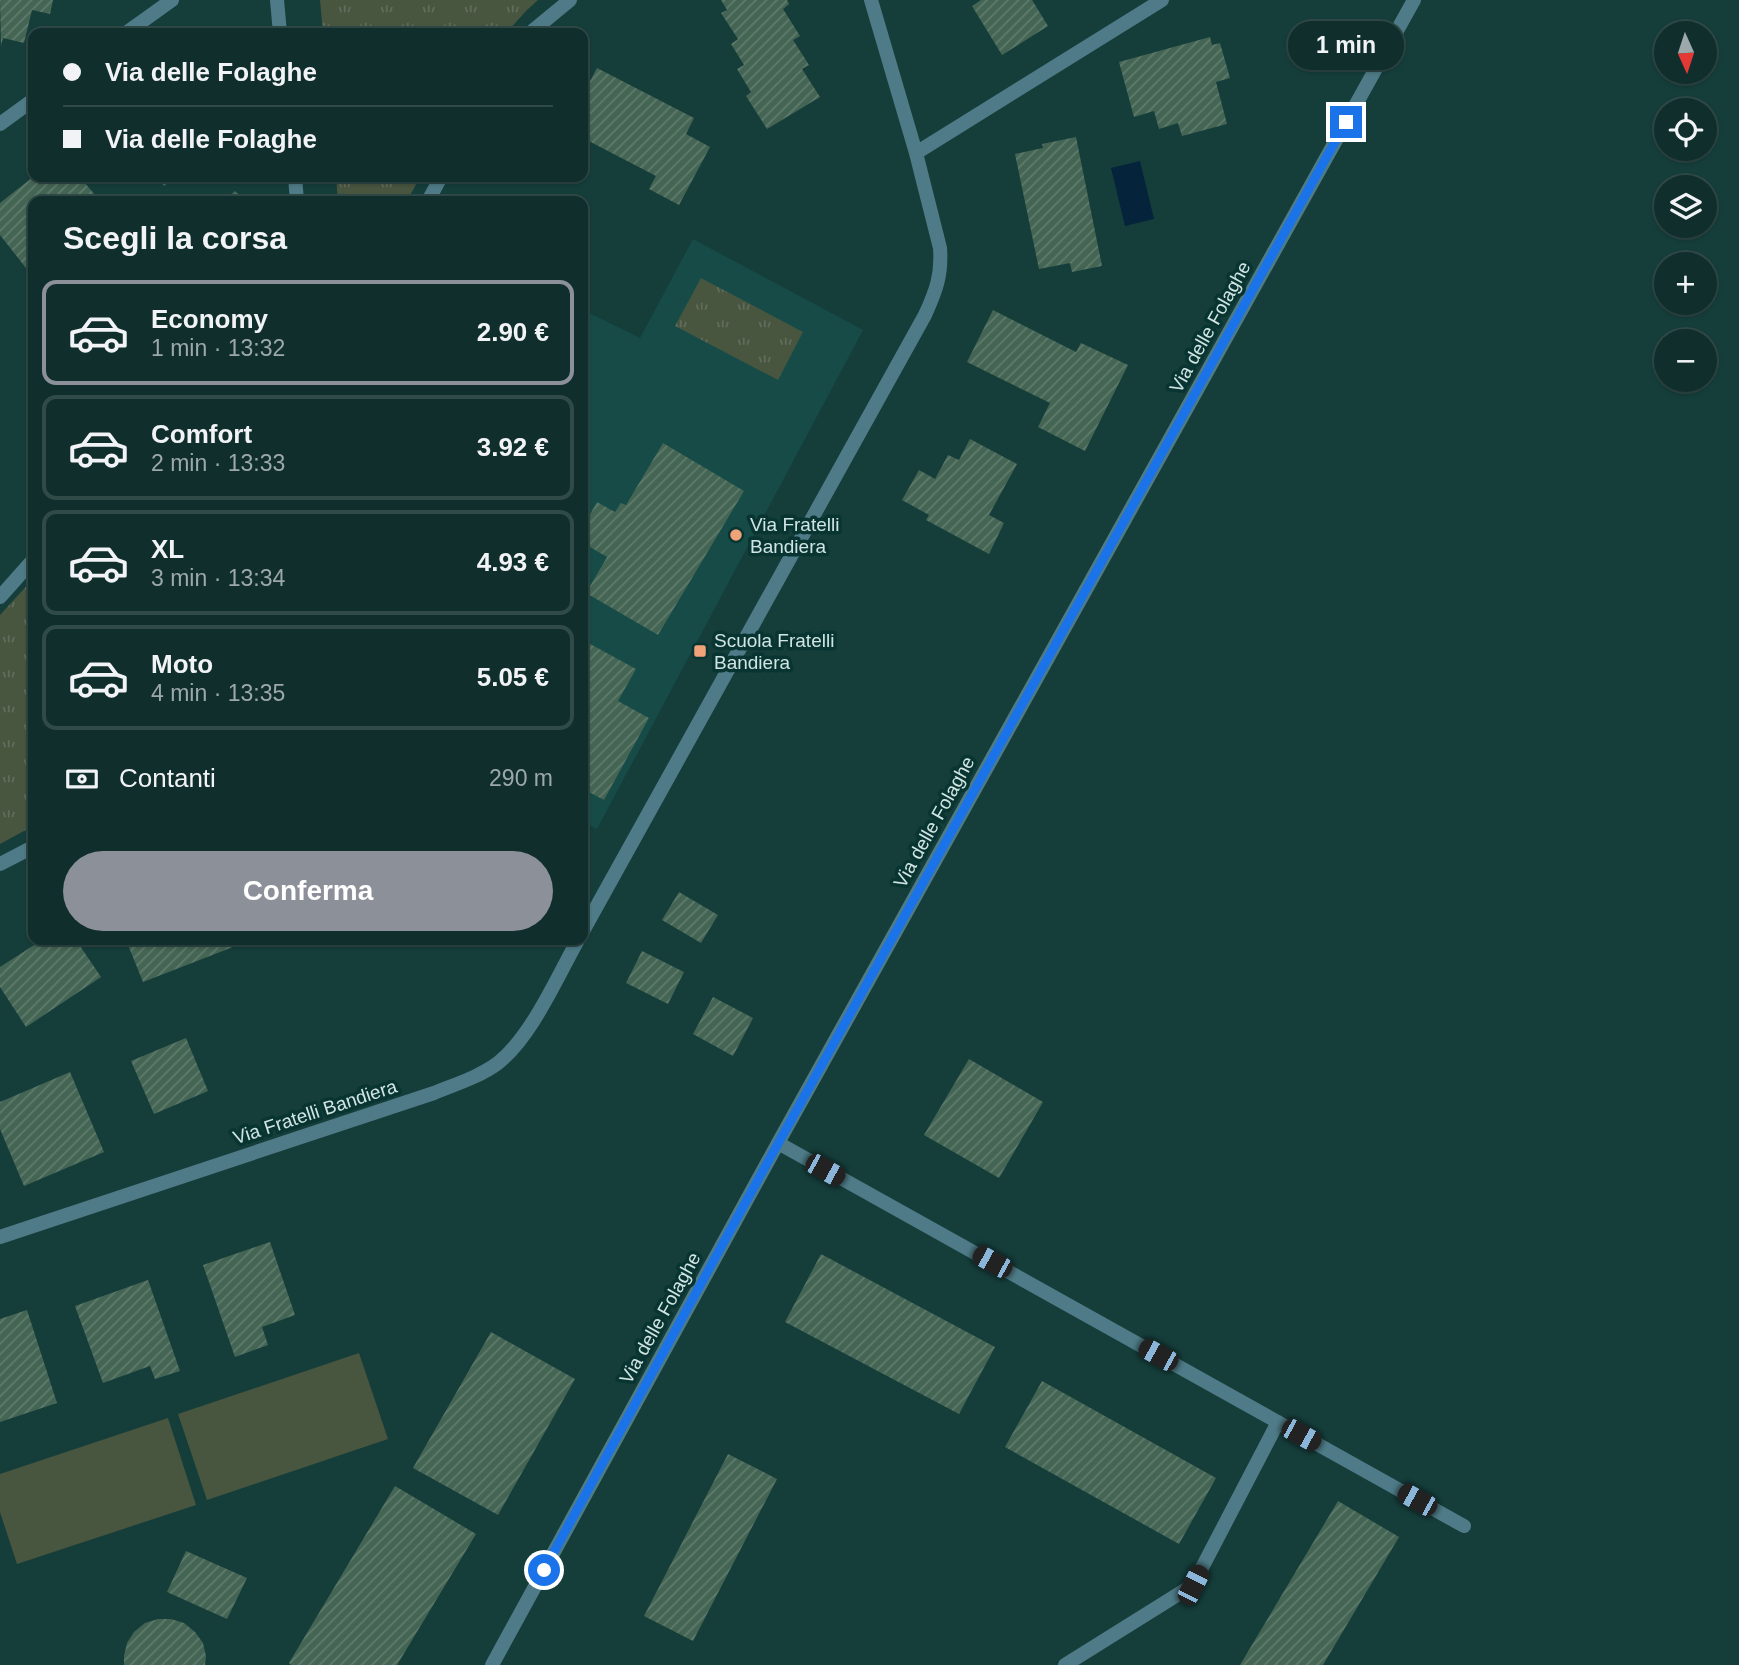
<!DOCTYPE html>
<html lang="it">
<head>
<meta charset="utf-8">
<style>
  :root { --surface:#102e2c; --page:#193634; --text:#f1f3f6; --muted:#9ca8a9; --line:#304a48; --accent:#8c9099 }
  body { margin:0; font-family:Helvetica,sans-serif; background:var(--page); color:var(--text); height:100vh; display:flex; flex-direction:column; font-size:26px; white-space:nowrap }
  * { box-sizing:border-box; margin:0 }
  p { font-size:23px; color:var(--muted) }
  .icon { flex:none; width:38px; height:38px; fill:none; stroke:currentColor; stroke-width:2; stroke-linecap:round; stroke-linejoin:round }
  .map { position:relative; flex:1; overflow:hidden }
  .drawer { position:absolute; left:28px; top:196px; width:560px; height:749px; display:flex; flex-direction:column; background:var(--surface); border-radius:14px; box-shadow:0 2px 5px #0004,0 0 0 2px var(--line) }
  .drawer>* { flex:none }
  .top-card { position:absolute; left:28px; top:28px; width:560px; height:154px; border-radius:14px; box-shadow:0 2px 5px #0004,0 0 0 2px var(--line); display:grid; align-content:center; height:154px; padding:0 35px; background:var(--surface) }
  .needle { width:46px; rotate:177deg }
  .tools { position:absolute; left:1654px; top:21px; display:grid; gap:14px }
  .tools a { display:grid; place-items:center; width:63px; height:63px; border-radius:50%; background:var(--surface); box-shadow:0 2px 5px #0004,0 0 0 2px var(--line); font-size:35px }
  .end { position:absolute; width:32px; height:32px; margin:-16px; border:9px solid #1a73e8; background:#fff; box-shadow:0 0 0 4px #fff }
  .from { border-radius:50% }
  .bubble { position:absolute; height:49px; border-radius:24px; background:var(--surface); box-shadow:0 2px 5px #0004,0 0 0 2px var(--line); font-size:23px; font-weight:700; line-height:49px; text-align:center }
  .car { position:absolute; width:21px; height:42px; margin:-21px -10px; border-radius:9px; box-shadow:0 0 5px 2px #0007; background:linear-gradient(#222 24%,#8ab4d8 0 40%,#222 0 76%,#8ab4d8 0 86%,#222 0) }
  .top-card b { display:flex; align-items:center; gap:24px; height:66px; font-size:26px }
  .top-card b+b { border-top:2px solid var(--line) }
  .top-card i { width:18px; height:18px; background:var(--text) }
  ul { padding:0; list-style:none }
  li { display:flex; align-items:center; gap:21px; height:105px; margin:0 14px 10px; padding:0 21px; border:4px solid var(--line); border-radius:14px }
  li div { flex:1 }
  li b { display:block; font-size:26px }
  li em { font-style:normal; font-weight:700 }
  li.on { border-color:var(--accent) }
  li>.icon { width:63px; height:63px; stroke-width:1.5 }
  h2 { padding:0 35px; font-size:32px; line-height:84px }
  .pay { display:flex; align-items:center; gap:18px; height:77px; padding:0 35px; font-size:26px }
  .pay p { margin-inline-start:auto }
  .cta { display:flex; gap:14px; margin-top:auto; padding:14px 35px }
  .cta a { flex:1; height:80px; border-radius:42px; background:var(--accent); color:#fff; font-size:28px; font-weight:700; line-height:80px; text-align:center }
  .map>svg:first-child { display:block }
  .built { fill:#164b48 }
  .grass { fill:url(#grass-tufts) }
  .garden { fill:#48553f }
  .water { fill:#05243b }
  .building { fill:url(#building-hatch) }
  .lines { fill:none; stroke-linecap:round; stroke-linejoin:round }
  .street { stroke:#4e7b87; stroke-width:14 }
  .route { stroke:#1a73e8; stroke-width:9 }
  .poi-dot { fill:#f0a279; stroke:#083431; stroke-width:2.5 }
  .labels { text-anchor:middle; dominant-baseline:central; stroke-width:7; stroke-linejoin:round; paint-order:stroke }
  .street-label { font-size:19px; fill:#d0e5e3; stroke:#083431 }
  .poi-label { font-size:19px; fill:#d0e5e3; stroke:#083431; text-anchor:start }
</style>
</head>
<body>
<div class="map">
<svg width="1739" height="1665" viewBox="0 0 1739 1665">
  <defs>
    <pattern id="grass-tufts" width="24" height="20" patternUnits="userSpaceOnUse" patternTransform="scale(1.75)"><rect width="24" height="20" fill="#48553f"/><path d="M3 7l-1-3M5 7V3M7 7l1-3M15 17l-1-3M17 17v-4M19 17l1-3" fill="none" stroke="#616d5b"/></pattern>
    <pattern id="building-hatch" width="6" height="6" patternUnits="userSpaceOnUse" patternTransform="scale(1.75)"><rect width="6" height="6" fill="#456554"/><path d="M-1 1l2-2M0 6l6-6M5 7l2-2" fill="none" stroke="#5f7b6c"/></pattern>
  </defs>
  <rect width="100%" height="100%" fill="#153e3b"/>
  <path class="built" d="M693,239L863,330L597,829L583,822V789L604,800L649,718L618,701L635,669L583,640V543L607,557L586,593L658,635L743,491L663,443L626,505L621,503L615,512L597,502L583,527V363L586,357L583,355V310L640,338Z"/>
  <path class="grass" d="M320,0H538L527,10L506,33H323Z
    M336,177H420L407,201H338Z
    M701,278L803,332L778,380L675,326Z
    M33,579V826L0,844V615Z"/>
  <path class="garden" d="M359,1353L388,1439L207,1500L178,1414Z
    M168,1418L196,1505L17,1564L0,1512V1474Z"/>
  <path class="water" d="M1140,161L1154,219L1125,226L1111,168Z"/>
  <path class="building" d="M0,0H53L50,14L32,10L24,43L3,38L1,46Z
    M721,0H787L789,4L783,9L800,36L793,40L809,65L802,69L820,97L767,129L746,96L751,92L737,69L744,65L731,44L738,39L721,13L727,10Z
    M981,0H1032L1048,26L1002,55L972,6Z
    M1210,37L1212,45L1220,43L1230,78L1216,82L1227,124L1182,136L1178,123L1159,129L1154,111L1134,117L1119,62Z
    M597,68L694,118L686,134L710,147L679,205L649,189L656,176L583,138V82L588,85Z
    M1076,137L1102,266L1072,272L1070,263L1039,269L1015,154L1043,148L1042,144Z
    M33,177H80L100,201H33V277L0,235V203Z
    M157,177H176L164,186Z
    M235,191L245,201H224Z
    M993,310L1076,352L1081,343L1128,365L1085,451L1038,427L1050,403L967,362Z
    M970,439L1017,464L989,515L1004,523L989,554L926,520L929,515L902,500L919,470L935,479L948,455L959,460Z
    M663,443L744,491L658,635L586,593L607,557L583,543V527L597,502L615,512L621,503L626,505Z
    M583,640L636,669L618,701L649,718L604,800L583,789Z
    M679,892L718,915L701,943L662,920Z
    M42,940H76L101,977L26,1027L0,987V967Z
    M126,940H230L233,947L143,982Z
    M642,951L684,972L668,1004L626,983Z
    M713,997L753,1018L733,1056L693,1034Z
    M186,1038L208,1091L154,1114L131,1061Z
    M969,1059L1043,1102L999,1178L924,1135Z
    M70,1072L104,1152L24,1186L0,1129V1102Z
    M270,1242L295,1315L262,1327L268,1345L235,1357L203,1265Z
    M821,1254L995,1347L959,1414L785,1322Z
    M148,1280L180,1371L155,1379L150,1366L103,1383L75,1306Z
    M27,1310L57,1403L0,1422V1319Z
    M491,1332L575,1379L498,1515L413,1468Z
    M1042,1381L1216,1478L1179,1544L1005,1447Z
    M728,1454L777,1479L693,1641L644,1616Z
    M395,1486L476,1534L397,1665H291L289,1663Z
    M1338,1501L1399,1537L1323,1665H1240Z
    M186,1551L247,1578L227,1619L167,1592Z
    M158,1619H171L184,1623L195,1632L203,1643L206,1656L205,1665H124V1656L127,1643L134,1632L145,1623Z"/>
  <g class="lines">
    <path class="street" d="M277,0L280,33
      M126,33L172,0
      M530,33L570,0
      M0,124L33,100
      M916,153L1162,0
      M295,177L297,201
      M428,201L441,177
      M0,597L33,560
      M0,864L33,847
      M583,931L925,315C936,291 942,275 940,248L916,153L871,0
      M778,1143L1464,1526
      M0,1237L434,1093C456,1084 479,1077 498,1063C532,1036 557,977 578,940
      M492,1665L778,1143L1414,0
      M1065,1665L1193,1585L1278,1422"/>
  </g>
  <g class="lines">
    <path class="route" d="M544,1570L765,1167L1346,122"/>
  </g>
  <g class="poi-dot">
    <circle cx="736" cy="535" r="7"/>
    <rect x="693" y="644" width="14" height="14" rx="3.5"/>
  </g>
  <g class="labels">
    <g class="street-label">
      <text transform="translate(1210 327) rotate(-61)">Via delle Folaghe</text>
      <text transform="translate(934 822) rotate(-61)">Via delle Folaghe</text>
      <text transform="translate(315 1112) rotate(-18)">Via Fratelli Bandiera</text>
      <text transform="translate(660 1318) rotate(-61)">Via delle Folaghe</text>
    </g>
    <g class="poi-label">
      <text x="750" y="524">Via Fratelli<tspan x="750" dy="22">Bandiera</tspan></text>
      <text x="714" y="640">Scuola Fratelli<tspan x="714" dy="22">Bandiera</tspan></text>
    </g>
  </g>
</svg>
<div class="tools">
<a><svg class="needle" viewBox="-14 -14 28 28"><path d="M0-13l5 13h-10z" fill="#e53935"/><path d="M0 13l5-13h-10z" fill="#9ca8a9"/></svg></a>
<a><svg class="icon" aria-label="locate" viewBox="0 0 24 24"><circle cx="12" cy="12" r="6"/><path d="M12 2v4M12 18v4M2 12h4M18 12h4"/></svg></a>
<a><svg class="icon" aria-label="layers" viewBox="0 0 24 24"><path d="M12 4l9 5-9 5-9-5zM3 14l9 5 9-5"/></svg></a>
<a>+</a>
<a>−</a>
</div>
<i class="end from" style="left:544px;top:1570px"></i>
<i class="end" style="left:1346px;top:122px"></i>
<div class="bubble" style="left:1288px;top:21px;width:116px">1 min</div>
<i class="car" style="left:825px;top:1170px;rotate:119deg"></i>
<i class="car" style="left:992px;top:1262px;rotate:299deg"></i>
<i class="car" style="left:1158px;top:1355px;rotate:299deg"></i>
<i class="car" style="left:1301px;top:1435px;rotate:119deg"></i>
<i class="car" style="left:1417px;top:1500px;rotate:299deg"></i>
<i class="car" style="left:1193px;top:1585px;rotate:27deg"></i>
<div class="top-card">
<b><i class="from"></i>Via delle Folaghe</b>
<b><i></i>Via delle Folaghe</b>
</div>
<section class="drawer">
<h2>Scegli la corsa</h2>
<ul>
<li class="on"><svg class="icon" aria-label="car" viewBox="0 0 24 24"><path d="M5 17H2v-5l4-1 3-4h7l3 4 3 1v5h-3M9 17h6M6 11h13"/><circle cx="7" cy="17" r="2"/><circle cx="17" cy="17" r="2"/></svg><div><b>Economy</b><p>1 min · 13:32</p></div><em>2.90 €</em></li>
<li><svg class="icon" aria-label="car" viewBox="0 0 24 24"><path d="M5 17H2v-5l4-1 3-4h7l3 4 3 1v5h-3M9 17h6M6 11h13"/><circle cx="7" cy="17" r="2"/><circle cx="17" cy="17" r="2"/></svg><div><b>Comfort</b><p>2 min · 13:33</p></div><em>3.92 €</em></li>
<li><svg class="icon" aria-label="car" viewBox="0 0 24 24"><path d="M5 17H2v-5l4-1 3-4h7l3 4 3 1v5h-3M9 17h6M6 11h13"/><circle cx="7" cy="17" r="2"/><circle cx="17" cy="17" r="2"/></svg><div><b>XL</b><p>3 min · 13:34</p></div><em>4.93 €</em></li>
<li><svg class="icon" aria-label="car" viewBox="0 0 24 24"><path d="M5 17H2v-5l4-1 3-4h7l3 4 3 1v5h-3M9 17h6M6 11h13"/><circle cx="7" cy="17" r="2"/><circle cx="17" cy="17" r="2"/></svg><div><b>Moto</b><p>4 min · 13:35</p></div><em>5.05 €</em></li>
</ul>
<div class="pay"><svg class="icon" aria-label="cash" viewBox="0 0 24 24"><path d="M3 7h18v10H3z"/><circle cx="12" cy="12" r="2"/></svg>Contanti<p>290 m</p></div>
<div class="cta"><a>Conferma</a></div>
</section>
</div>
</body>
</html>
